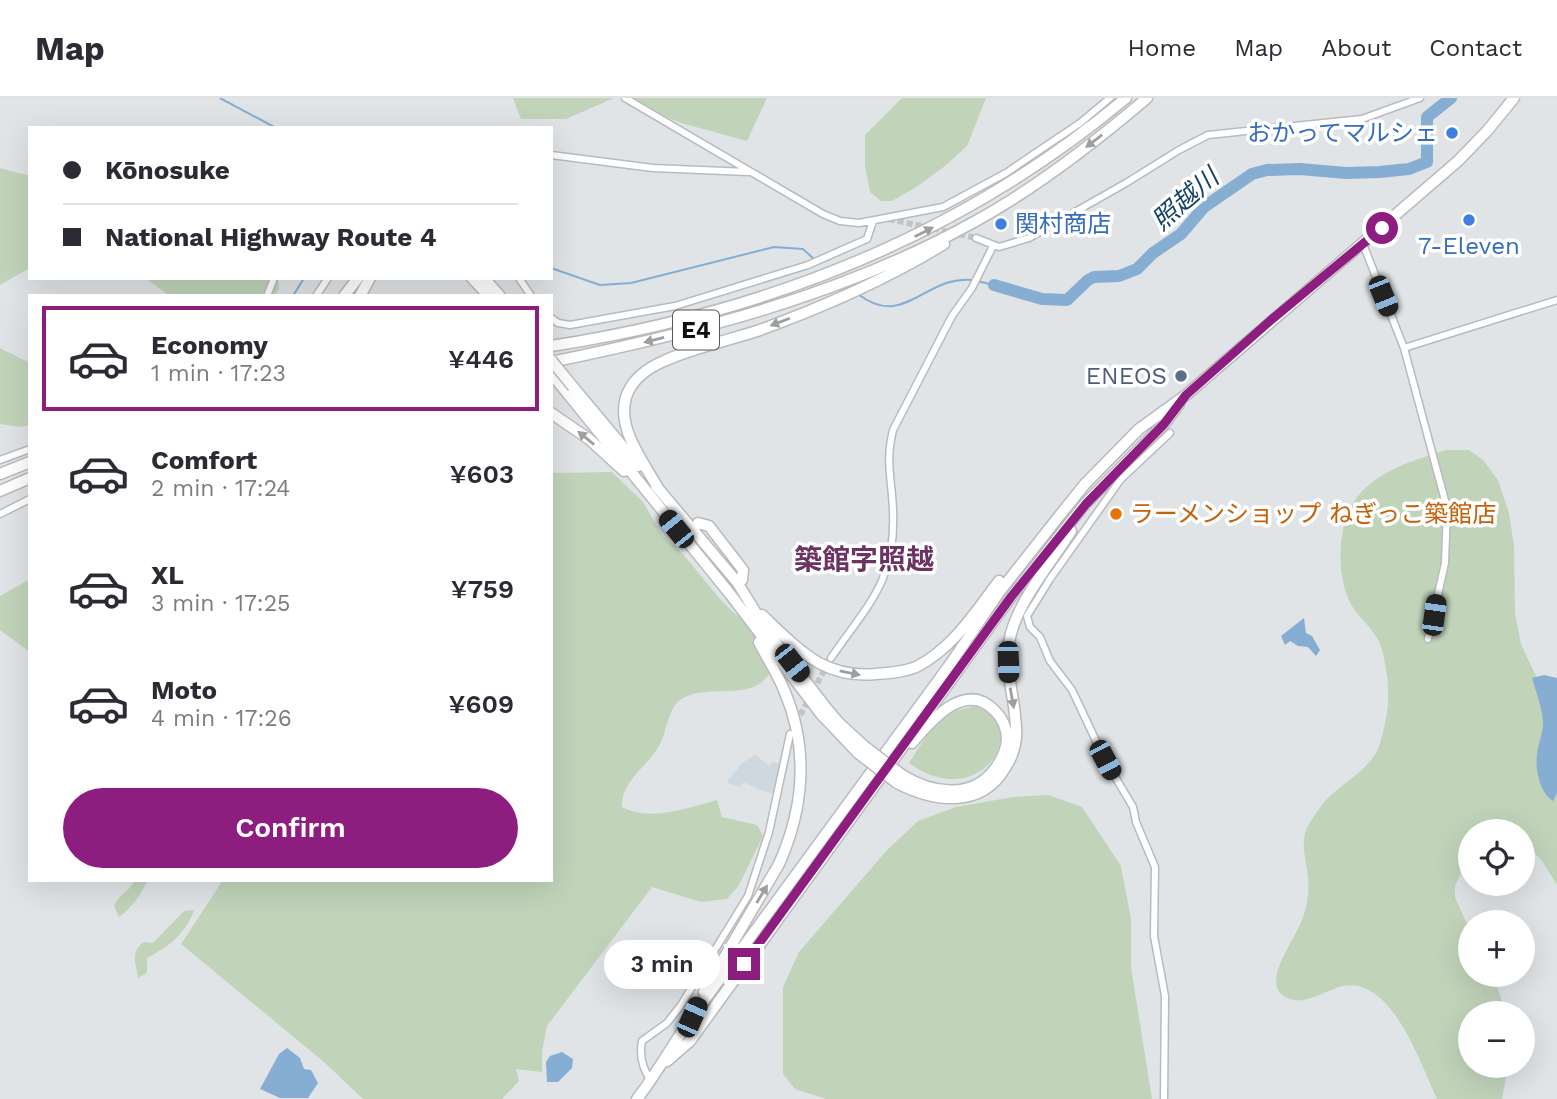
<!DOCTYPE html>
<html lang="en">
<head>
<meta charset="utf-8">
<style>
  :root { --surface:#fff; --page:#f2f2f3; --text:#2b2b33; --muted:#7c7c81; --line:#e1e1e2; --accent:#8d1d7f }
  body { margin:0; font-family:"Work Sans","Noto Sans JP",sans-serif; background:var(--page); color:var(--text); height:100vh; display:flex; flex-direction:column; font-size:26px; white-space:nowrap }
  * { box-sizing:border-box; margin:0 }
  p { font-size:23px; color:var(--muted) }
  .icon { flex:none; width:38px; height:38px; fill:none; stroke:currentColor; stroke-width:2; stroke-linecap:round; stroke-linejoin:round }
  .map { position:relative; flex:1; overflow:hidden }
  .drawer { position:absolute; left:28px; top:196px; width:525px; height:588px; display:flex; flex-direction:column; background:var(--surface); border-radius:0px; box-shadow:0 7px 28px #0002 }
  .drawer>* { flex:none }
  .guide { position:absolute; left:28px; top:28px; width:525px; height:154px; border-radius:0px; box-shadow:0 7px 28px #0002; display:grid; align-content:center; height:154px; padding:0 35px; background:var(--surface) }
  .controls { position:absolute; left:1458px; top:721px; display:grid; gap:14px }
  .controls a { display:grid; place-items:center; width:77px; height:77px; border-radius:50%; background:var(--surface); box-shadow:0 7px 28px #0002; font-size:35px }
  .end { position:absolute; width:32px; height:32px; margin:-16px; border:9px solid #8d1d7f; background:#fff; box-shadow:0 0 0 4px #fff }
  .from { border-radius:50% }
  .bubble { position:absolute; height:49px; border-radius:24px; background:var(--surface); box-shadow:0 7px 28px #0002; font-size:23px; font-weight:600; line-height:49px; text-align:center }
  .car { position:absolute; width:21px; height:42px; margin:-21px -10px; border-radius:9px; box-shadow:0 0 5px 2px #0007; background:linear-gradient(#222 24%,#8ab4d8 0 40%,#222 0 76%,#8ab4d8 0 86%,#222 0) }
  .guide b { display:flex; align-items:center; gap:24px; height:66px; font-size:26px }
  .guide b+b { border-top:2px solid var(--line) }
  .guide i { width:18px; height:18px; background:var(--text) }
  ul { padding:12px 0 0; list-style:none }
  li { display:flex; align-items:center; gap:21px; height:105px; margin:0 14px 10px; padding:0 21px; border:4px solid transparent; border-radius:0px }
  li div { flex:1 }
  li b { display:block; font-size:26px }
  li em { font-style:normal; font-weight:600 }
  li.current { border-color:var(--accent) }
  li>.icon { width:63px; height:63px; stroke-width:1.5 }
  .primary-button { display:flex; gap:14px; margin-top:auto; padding:14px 35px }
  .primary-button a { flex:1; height:80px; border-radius:42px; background:var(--accent); color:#fff; font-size:28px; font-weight:600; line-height:80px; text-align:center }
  header { display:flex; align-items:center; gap:42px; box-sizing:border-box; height:98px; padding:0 35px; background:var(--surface); border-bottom:2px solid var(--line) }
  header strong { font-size:33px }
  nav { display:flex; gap:38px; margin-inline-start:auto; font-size:24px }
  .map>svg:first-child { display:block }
  .built { fill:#ced8e0 }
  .green { fill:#c1d4ba }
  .water { fill:#86aed3 }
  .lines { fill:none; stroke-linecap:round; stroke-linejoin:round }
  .stream { stroke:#86aed3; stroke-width:2 }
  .river { stroke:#86aed3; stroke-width:12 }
  .street-tunnel { stroke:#c0c4c7; stroke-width:6; stroke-dasharray:6 3; stroke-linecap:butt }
  .street-casing { stroke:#b8bbbe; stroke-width:9 }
  .highway-casing { stroke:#b8bbbe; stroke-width:13 }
  .street { stroke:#fff; stroke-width:6 }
  .highway { stroke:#fff; stroke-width:10 }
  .highway-bridge-casing { stroke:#b8bbbe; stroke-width:13; stroke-linecap:butt }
  .highway-bridge { stroke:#fff; stroke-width:10 }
  .oneway { fill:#9f9f9f }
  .route { stroke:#8d1d7f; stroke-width:9 }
  .shop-dot { fill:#3f7fe0; stroke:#fff; stroke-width:2.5 }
  .service-dot { fill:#5c6f8a; stroke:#fff; stroke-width:2.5 }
  .food-dot { fill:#e8710a; stroke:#fff; stroke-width:2.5 }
  .labels { text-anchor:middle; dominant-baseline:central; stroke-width:7; stroke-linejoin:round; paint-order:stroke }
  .shield { fill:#fff; stroke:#565758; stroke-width:2 }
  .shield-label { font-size:23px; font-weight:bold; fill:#0e0f10 }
  .shop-label { font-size:24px; fill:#366cbe; stroke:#fff; text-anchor:end }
  .service-label { font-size:24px; fill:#4e5e75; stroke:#fff; text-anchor:end }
  .food-label { font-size:24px; fill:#c56008; stroke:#fff; text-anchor:start }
  .water-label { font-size:26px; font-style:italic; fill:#164468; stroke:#fff }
  .quarter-label { font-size:28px; font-weight:bold; fill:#6a3361; stroke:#fff }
</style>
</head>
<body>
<header>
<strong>Map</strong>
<nav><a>Home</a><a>Map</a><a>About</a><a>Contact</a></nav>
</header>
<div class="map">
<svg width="1557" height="1001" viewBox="0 0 1557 1001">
  <rect width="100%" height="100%" fill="#e0e4e7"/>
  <path class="built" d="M755,657L770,668L772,664L781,666L775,696L757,691L744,684L739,689L727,684L742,665Z"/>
  <path class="green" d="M513,0H614L566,21H521Z
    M619,0H767L747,43L681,25Z
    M902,0H986L967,48L945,68L918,88L892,103H881L870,94L865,68V37Z
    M0,70L30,78V170L0,187Z
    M145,180H278L279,191L274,198H170Z
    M0,250L30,265V327L20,329L0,326Z
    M1446,352H1469L1483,362L1498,382L1509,415L1514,448L1515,515L1521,546L1535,576L1557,605V787L1542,763L1523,743L1522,733H1470V762L1462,773L1455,788V799L1470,833V877H1493L1506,914L1470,915V968H1508L1502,1001H1437C1421,967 1398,897 1358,888C1337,884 1321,900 1303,902C1294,904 1279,899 1277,889C1271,869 1299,836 1304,816C1308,805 1309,792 1308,780C1307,762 1299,745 1308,728C1314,718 1322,705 1330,698C1345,684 1365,673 1376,655C1381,646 1384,630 1386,620C1391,599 1387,566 1380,546C1374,531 1360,521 1352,508C1337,482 1337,438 1350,411C1367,375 1412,363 1446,352Z
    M612,374L643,404L662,437L683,456L719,500L734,515L763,536L774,564C772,569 770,575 767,579C746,604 705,584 680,602C668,611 667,633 660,646C649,668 621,682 622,709C651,724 687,710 717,702L722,719L757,727L763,738L739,787L727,801L701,804L652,789L547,928L542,953V974L516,971L519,983L502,1001H363L324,964L181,846L223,782H551V375Z
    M30,481V554L0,532V498Z
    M976,608C1035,629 979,717 909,665L931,631L945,615Z
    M1048,697L1082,709L1121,768L1131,821V869L1152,1001H826L795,991L783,976V889L799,854L887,752L918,723L956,709L1013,699Z
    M135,782H148C140,797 133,809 119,819L114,808C118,797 130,793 135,782Z
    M194,812C186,836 168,849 147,860V875L138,880C136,866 130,853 144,844L153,845L184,813Z"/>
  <path class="water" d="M1304,520L1306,535L1312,538L1320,552L1316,558L1308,549L1298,548L1290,543L1285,547L1281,538Z
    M1544,577L1557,580V695L1553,703C1540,695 1535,672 1537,657C1538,645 1543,636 1543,624C1542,609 1536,594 1532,580Z
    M287,950L300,960L304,971L311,972L318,985L308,1000H280L260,991L279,956Z
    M562,954L573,961L572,970L558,984H547L546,964L550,958Z"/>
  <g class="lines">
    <path class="stream" d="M220,0L276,30
      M551,170L600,187L631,185L774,149L803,151L815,162
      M977,183L994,187
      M858,196C904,232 925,177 972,182
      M293,198L304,180"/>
    <path class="river" d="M994,187L1042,201L1067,202L1088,182L1094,179L1119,178L1137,171L1153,155L1181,136L1204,109L1252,76L1267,72L1300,71L1346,75L1379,74L1409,71L1427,64V19L1451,0"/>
    <path class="street-tunnel" d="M889,121L976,140
      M796,625L827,567"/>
    <defs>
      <path id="street" d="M625,0L823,116L840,123L859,125L943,109L1006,75L1080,25L1110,0
        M551,57L653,70L748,74
        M976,140L999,149L1029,140L1126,85L1179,52L1208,37L1362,21L1420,0
        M1363,146L1404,250L1447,410L1445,465L1428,541
        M519,180L531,198
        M267,198L274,180
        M316,198L328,180
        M551,220L558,225L570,227L675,208L808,167L867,141L873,123
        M1404,250L1557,202
        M0,362L30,351
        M0,416L30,401
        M831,560C868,506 896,484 893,413C892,381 885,365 893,332L952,218L972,190L993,148
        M651,983C642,970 639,958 642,943L667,925L681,907L748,798L769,734L790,636
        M1164,1001L1165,898L1154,838L1155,769L1136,724L1133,709L1105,662L1072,592L1050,563L1040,539L1030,529L1027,518L1050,481L1121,381L1170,335"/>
      <path id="highway" d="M472,180L489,198
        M484,180L500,198
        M344,198L358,180
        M360,198L370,180
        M551,248C765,215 960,139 1126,0
        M551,264C697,234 843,197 974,124C1036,90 1093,46 1147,0
        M551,275L730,496L821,616L858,655
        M573,289L639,368
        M551,315L589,341L624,373
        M0,376L30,364
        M656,388L737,484L767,533L827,611L839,625L864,648
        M659,392C644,364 613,327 628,294C635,279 650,269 664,263C692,250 730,242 760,232C823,209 887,181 944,146
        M0,393L30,380
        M698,425L709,428L743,472L742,482
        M762,517C780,534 797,552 819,565C836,574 857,578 876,576C889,575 906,574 918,568C953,550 976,513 999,483
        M902,677C931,695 971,702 994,672C1001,663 1006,653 1007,642C1007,631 1003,621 995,613C965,581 930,624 912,645
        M897,685C934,704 981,711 1005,670C1011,661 1015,651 1016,640C1018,608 1004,577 1009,545C1014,508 1051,465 1071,433
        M704,894L779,766C804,710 809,650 784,592C777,575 767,560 759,544
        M667,963L690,943L1011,499L1085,406L1164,326L1179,306
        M637,1001C657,975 673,946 692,919L951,565L1000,493L1060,417L1085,386L1139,331L1186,297L1458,63L1487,33L1514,0"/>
    </defs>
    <use href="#street" class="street-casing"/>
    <use href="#highway" class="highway-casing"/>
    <use href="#street" class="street"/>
    <use href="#highway" class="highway"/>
    <defs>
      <path id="highway-bridge" d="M551,262L573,289
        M864,648L902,677
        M858,655L897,685"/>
    </defs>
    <use href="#highway-bridge" class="highway-bridge-casing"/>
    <use href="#highway-bridge" class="highway-bridge"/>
  </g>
  <defs><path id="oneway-solid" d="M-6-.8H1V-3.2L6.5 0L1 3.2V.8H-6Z" transform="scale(1.75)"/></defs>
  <g class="oneway">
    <use href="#oneway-solid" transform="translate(1094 43) rotate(142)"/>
    <use href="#oneway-solid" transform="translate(924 134) rotate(-27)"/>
    <use href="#oneway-solid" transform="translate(780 224) rotate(159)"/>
    <use href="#oneway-solid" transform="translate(654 242) rotate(166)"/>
    <use href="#oneway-solid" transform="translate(586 340) rotate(-141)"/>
    <use href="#oneway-solid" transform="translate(850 575) rotate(11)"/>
    <use href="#oneway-solid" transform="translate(1012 600) rotate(80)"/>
    <use href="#oneway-solid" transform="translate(762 796) rotate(-59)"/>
  </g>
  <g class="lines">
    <path class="route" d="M744,866L1011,499L1086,406L1164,326L1186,297L1271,222L1382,130"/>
  </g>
  <g class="shop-dot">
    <circle cx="1452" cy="35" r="7"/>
    <circle cx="1469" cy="122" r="7"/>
    <circle cx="1001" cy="126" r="7"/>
  </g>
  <circle class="service-dot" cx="1181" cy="278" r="7"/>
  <circle class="food-dot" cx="1116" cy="416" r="7"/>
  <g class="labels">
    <rect class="shield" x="673" y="212.5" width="46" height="39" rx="5"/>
    <g class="shield-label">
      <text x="696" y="232">E4</text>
    </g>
    <g class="shop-label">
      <text x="1438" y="35">おかってマルシェ</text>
      <text x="1015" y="126" text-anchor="start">関村商店</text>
      <text x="1469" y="148" text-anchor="middle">7-Eleven</text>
    </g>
    <g class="service-label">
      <text x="1167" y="278">ENEOS</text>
    </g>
    <g class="food-label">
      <text x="1130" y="416">ラーメンショップ ねぎっこ築館店</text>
    </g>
    <g class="water-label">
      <text transform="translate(1185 101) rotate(-41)">照越川</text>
    </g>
    <g class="quarter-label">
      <text x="864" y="461">築館字照越</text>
    </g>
  </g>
</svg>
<div class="controls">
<a><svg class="icon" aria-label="locate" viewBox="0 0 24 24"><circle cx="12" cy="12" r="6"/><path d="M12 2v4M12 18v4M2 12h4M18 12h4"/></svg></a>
<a>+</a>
<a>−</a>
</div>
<i class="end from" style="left:1382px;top:130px"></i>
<i class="end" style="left:744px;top:866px"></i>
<div class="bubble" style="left:604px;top:842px;width:116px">3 min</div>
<i class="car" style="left:1383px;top:198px;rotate:158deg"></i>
<i class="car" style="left:676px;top:431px;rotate:321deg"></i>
<i class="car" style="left:1434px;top:517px;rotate:8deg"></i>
<i class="car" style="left:1008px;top:564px;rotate:178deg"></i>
<i class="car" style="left:792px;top:565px;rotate:142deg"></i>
<i class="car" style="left:1105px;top:662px;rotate:152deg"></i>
<i class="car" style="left:692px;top:919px;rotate:24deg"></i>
<div class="guide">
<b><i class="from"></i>Kōnosuke</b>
<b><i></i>National Highway Route 4</b>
</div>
<section class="drawer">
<ul>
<li class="current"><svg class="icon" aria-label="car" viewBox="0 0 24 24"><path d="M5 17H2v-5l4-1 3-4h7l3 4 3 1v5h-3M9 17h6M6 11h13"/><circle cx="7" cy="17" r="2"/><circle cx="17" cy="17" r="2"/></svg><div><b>Economy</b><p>1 min · 17:23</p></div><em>¥446</em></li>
<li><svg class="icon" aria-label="car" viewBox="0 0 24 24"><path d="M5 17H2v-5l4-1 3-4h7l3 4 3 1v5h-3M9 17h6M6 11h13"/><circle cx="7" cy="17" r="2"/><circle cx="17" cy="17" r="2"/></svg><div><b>Comfort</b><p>2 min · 17:24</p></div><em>¥603</em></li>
<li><svg class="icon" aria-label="car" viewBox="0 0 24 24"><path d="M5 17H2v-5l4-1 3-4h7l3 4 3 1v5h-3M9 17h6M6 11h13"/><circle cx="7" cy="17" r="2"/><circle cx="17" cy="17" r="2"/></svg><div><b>XL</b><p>3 min · 17:25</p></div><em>¥759</em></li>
<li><svg class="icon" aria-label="car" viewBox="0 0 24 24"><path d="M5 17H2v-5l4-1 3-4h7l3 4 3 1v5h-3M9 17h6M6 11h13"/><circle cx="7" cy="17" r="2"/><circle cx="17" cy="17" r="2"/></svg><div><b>Moto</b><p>4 min · 17:26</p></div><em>¥609</em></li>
</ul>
<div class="primary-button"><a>Confirm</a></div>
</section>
</div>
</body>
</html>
